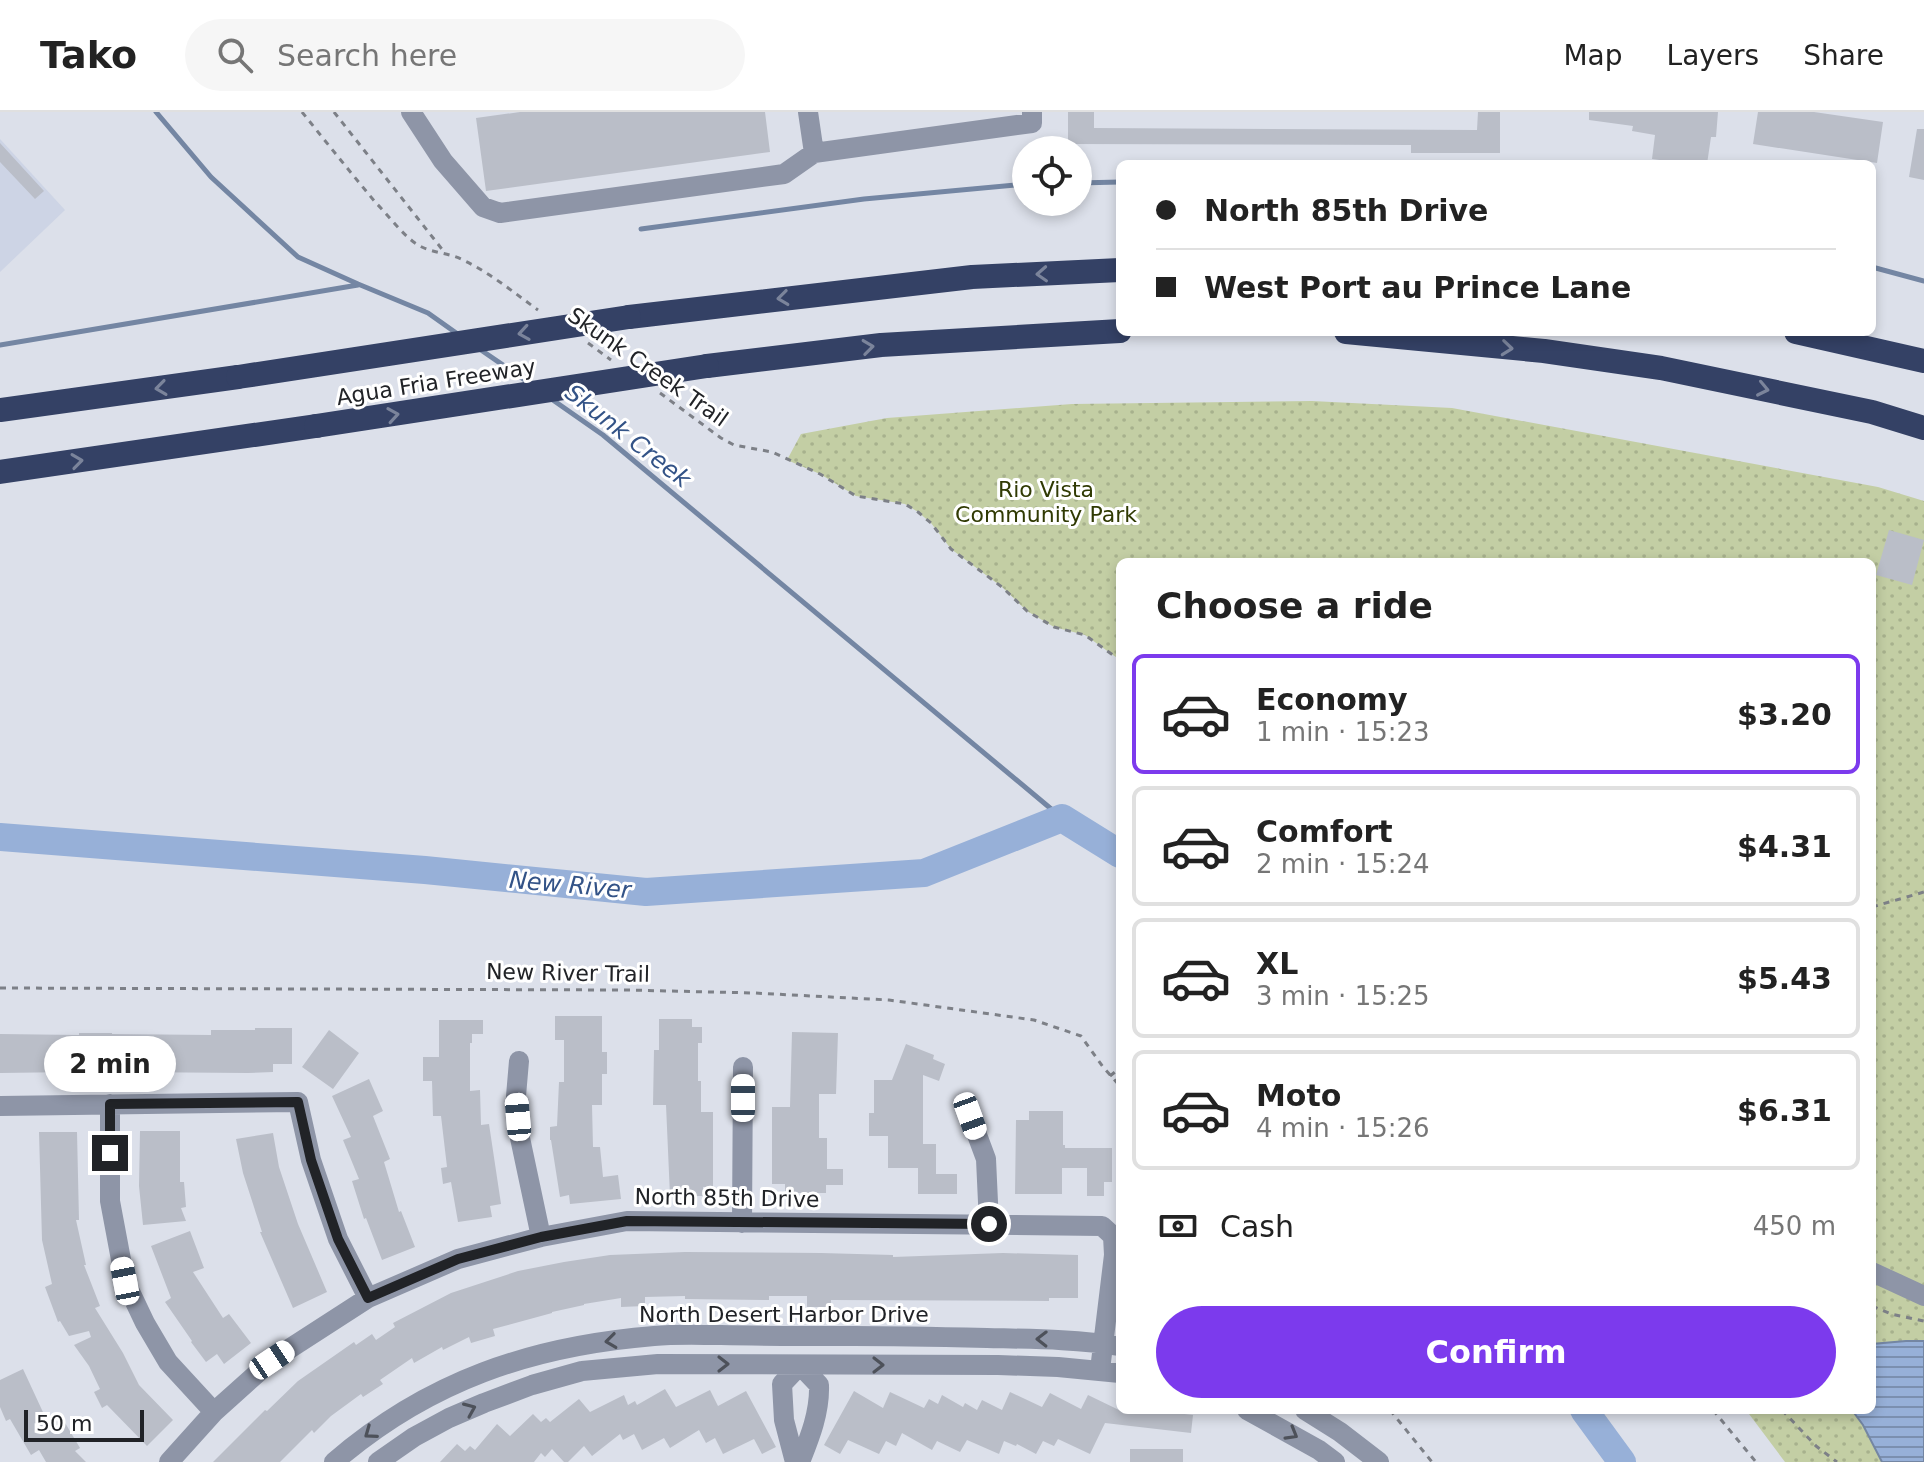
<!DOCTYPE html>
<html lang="en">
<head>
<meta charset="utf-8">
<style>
  :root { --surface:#fff; --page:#f6f6f6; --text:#222; --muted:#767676; --line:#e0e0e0; --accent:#7c3aed }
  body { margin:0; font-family:"DejaVu Sans",sans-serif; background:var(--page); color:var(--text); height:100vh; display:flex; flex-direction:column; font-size:30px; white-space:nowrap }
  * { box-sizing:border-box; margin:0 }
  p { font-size:26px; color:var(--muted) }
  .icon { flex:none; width:44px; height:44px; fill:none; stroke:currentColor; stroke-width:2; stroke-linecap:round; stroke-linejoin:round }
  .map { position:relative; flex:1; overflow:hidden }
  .drawer { position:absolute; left:1116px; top:446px; width:760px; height:856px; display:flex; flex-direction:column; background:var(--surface); border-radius:12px; box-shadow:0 4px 12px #0003 }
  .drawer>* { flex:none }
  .guide { position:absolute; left:1116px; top:48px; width:760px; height:176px; border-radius:12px; box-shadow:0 4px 12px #0003; display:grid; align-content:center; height:176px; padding:0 40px; background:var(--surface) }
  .fabs { position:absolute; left:1012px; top:24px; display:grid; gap:16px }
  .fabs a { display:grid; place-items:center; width:80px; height:80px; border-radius:50%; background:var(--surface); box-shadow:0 4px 12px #0003; font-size:40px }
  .scale { position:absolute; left:24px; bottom:20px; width:120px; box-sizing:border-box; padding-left:8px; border:4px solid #212327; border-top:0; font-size:22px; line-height:28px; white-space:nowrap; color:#212327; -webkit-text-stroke:6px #fff; paint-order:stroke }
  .end { position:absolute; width:36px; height:36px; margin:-18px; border:10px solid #212327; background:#fff; box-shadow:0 0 0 4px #fff }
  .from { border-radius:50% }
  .bubble { position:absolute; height:56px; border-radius:28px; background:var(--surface); box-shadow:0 4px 12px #0003; font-size:26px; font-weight:600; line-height:56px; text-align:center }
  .car { position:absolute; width:24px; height:48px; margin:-24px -12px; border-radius:10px; box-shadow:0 0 6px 2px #0007; background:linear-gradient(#fff 24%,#345 0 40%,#fff 0 76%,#345 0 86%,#fff 0) }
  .guide b { display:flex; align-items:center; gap:28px; height:76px; font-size:30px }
  .guide b+b { border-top:2px solid var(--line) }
  .guide i { width:20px; height:20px; background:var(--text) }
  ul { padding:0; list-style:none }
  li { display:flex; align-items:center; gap:24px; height:120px; margin:0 16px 12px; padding:0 24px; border:4px solid var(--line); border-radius:12px }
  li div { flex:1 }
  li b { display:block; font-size:30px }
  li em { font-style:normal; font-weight:600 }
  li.active { border-color:var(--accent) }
  li>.icon { width:72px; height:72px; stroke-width:1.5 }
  h2 { padding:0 40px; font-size:36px; line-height:96px }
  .pay { display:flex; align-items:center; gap:20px; height:88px; padding:0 40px; font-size:30px }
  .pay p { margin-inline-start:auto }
  .button { display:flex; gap:16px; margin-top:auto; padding:16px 40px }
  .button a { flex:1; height:92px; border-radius:48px; background:var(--accent); color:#fff; font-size:32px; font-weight:600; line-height:92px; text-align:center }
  header { display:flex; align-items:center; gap:48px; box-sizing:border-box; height:112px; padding:0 40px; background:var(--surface); border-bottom:2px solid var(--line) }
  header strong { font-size:38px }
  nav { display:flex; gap:44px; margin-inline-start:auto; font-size:28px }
  .search { width:560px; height:72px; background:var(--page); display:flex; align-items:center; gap:20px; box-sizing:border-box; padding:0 28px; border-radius:44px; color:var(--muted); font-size:30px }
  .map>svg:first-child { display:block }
  .built { fill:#cdd4e5 }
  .park { fill:url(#park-dots) }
  .water { fill:url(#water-rules); stroke:#7486a3; stroke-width:2 }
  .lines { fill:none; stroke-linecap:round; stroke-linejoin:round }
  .stream { stroke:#7486a3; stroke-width:5 }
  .river { stroke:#97b0d8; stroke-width:28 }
  .building { fill:#babec8 }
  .path { stroke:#7d8087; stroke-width:3; stroke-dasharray:6 6; stroke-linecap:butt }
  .minor { stroke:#8e95a7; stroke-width:20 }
  .highway { stroke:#344165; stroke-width:24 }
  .highway-bridge { stroke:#344165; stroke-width:24 }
  .oneway { stroke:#7b849b }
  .oneway2 { stroke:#4d515a }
  .route { stroke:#212327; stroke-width:10 }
  .labels { text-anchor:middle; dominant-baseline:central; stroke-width:6; stroke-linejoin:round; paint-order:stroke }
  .street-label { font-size:22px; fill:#212327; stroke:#fff }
  .park-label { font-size:22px; fill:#303a03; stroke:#fff }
  .water-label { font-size:24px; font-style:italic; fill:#335387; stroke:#fff }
</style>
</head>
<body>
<header>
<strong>Tako</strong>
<div class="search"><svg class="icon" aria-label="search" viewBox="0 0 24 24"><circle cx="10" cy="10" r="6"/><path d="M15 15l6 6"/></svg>Search here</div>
<nav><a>Map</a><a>Layers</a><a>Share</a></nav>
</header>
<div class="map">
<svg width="1924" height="1350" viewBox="0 0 1924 1350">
  <defs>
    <pattern id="park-dots" width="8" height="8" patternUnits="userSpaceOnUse" patternTransform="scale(2)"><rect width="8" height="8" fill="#c3cea4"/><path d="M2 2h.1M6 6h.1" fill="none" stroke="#a7b18d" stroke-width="1.8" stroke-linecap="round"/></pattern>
    <pattern id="water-rules" width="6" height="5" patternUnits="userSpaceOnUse" patternTransform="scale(2)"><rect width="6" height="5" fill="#97b0d8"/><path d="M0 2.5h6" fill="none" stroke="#7b8faf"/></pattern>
  </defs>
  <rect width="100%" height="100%" fill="#dce0ea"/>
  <path class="built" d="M0,27L65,98L0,160Z"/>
  <path class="park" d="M1312,289L1452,296L1878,375L1924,389V1350H1785L1746,1298H1872V450H1120V548L1085,523L1054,515L1027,499L1002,475L951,437L931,411L918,400L905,392L856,384L820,362L787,348L801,322L887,306L1072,292Z"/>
  <path class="water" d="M1906,1229H1924V1350H1882L1863,1313L1852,1298H1872V1232Z"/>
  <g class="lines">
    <path class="stream" d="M156,0L211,65L298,145L358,172L428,201L459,223
      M1078,71L1120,70
      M641,117L864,87L1026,72
      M1872,155L1924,169
      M0,233L358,173
      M481,238L532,273
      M550,286L603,323L1062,706"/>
    <path class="river" d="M0,725L425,758L646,780L924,761L1062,706L1120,742
      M1584,1298L1622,1350"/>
  </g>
  <path class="building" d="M520,0H765L770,40L486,79L476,6Z
    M1068,0H1094V16L1477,18L1478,0H1500V41H1411V33L1068,32Z
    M1589,0H1718L1716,25H1711L1707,52H1689L1652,47L1655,23L1632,19L1633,14L1589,8Z
    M1758,0H1814L1883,10L1877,51L1753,32Z
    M1917,17H1924V68L1909,65Z
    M0,31L44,79L35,87L0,50Z
    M1889,418L1924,428L1912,473L1876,463Z
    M555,904H602V940H607V962H602V993H592L593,1035H600L603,1065L618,1063L621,1087L570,1092L569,1083L560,1085L551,1028H550V1015L557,1014L559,970H564V928H555Z
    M659,907H692V915H702V931H698V969H701V1000H713V1075H703V1084H670L666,993H653L654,938H659Z
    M439,908H483V922H472V931H470V979L480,978L481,1013L489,1012L501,1092L490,1094L492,1105L458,1110L451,1070L443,1072L441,1056L447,1055L441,1004H433L432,969H423V945H439Z
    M255,916H292V952H273V960L248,961L123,960V958H73V960L0,961V922L79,923V921H112V922L211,923V918H255Z
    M329,918L359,941L333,977L302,955Z
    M792,920L838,921L836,982H819V1026H827V1057H843V1073H826V1081H785V1072H772V995H790Z
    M906,932L934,943L933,947L945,952L939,969L923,963V1032H936V1062H957V1082H918V1056H888V1024H869V1001H874V968H892Z
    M369,967L383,999L373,1004L390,1047L384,1050L399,1100L401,1099L415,1135L382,1148L366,1106L364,1107L352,1069L359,1067L343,1028L351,1025L332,984Z
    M1029,999H1063V1033H1065V1036H1112V1070H1104V1084H1087V1056H1062V1082H1015L1016,1008H1029Z
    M140,1019H180V1070H184L186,1095L181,1096L186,1109L143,1113L139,1074Z
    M39,1020H77L79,1108H76L86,1153H84L100,1194L95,1196L123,1241L139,1273L173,1308L147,1334L107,1293L102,1296L94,1280L100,1277L89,1254L74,1233L91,1225L89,1219L69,1224L60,1209L58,1210L45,1175L52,1172L42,1128Z
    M273,1021L279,1055L298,1112L327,1180L293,1196L260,1120H262L243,1061L236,1027Z
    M190,1119L204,1156L193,1160L223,1206L229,1202L251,1231L224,1252L217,1242L206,1250L191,1230L192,1229L165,1190L171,1186L151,1134Z
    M685,1140L821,1141L893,1143V1145L1003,1141L1078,1143V1186H1049V1189L831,1188V1195H807V1184H769V1188L685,1187V1184L645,1185V1194L621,1195V1186L584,1192V1193L552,1200V1201L493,1217L495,1224L471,1231L469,1225L443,1238L442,1235L414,1251L412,1246L380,1268L383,1272L363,1285L361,1282L331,1304L314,1321L312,1318L280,1350H213L265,1298L267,1299L298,1269L354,1230L356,1233L372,1222L376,1228L395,1215L393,1211L451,1181L518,1159L564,1150L610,1143Z
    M23,1257L48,1311L61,1304L80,1336L75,1339L86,1350H46L39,1338L31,1343L10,1307L6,1309L0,1295V1268Z
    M665,1277L676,1295L710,1278L718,1294L746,1279L776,1335L762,1342L754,1327L723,1342L715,1326L706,1331L699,1318L670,1336L664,1326L642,1338L634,1322L623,1328L620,1322L592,1344L584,1334L568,1350H564L552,1337L545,1345L541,1341L534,1350H440L457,1332L465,1339L470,1334L475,1338L497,1312L510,1324L533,1302L541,1310L546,1306L550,1310L579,1287L590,1300L624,1283L628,1293L635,1289L637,1293Z
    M854,1279L883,1296L890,1280L924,1296L929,1287L938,1292L942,1283L963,1295L965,1291L977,1298L982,1288L1002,1298L1010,1280L1042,1295L1050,1281L1081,1297L1088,1283L1119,1298H1150L1193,1303L1191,1321L1105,1311L1090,1342L1058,1327L1054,1334L1043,1329L1036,1342L1017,1332L1016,1334L1004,1329L999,1342L967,1328L960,1340L937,1329L932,1338L902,1321L896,1334L886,1329L879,1342L848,1328L840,1342L824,1333Z
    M1130,1337H1183V1350H1130Z"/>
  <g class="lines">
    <path class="path" d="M302,0C326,30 351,61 376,91C389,104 400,120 415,131C429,141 446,140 461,147C489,160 513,180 538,198
      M334,0L445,141
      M588,231L611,248
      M660,281L721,326L734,333L772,340L820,362L856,384L905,392L918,400L931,411L951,437L1002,475L1027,499L1054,515L1085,523L1120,548
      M1872,795L1924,780
      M0,876L627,878L754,881L889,888L1034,908L1081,924L1103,955L1120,974
      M1110,964L1120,956
      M1872,1194L1891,1202L1924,1209
      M1390,1298L1432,1350
      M1713,1298L1756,1350
      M1782,1298L1816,1334L1837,1350"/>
    <path class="minor" d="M411,0L443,49L483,95L500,101L784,62L814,41
      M808,0L814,41L1032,11V0
      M519,949L516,984L520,1026L541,1125
      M110,992V1089L125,1169L145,1211L168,1250L214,1300
      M0,994L298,990L311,1048L338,1127L368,1186
      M970,1004L986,1047L989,1112
      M742,1111L743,955
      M1872,1160L1924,1184
      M1247,1298L1319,1338L1335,1350
      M1305,1298L1340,1320L1379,1350
      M169,1350L214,1300L272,1248L368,1186L458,1147L541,1125L627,1109L1102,1114L1113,1124L1114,1143L1100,1258
      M334,1350C428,1269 531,1234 654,1224C676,1222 699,1223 721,1223C765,1224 810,1224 854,1224C898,1224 943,1225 987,1226C1032,1227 1076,1227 1120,1234
      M378,1350L414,1325L449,1306L484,1291L532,1273L582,1259L658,1252L998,1253L1058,1255L1120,1261
      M795,1350L784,1308L782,1272L800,1253
      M800,1350C810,1325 820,1300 819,1273L800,1253"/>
    <path class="highway" d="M629,205L972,165L1120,158
      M1346,220L1544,239L1661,256L1872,300L1924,316
      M1796,220L1924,249
      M707,254L881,233L1120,219
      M0,298L238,265
      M0,360L316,314"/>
    <path class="highway-bridge" d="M238,265L629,205
      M316,314L707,254"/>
  </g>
  <defs><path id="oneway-chevron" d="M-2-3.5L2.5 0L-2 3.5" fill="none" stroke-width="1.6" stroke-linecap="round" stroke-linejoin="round" transform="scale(2)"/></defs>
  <g class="oneway">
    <use href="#oneway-chevron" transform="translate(1042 162) rotate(177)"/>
    <use href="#oneway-chevron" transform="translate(783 186) rotate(173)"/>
    <use href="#oneway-chevron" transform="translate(524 221) rotate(171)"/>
    <use href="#oneway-chevron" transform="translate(868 235) rotate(-7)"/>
    <use href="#oneway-chevron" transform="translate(1507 236) rotate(6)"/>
    <use href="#oneway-chevron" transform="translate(161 276) rotate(172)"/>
    <use href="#oneway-chevron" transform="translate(1763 277) rotate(12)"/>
    <use href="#oneway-chevron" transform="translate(393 303) rotate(-9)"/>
    <use href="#oneway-chevron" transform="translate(77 349) rotate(-8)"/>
  </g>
  <g class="oneway2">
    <use href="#oneway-chevron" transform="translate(1042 1227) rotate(-179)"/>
    <use href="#oneway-chevron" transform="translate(611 1229) rotate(173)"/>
    <use href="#oneway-chevron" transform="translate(723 1252)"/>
    <use href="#oneway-chevron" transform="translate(878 1253)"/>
    <use href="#oneway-chevron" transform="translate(470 1297) rotate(-23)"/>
    <use href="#oneway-chevron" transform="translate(370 1321) rotate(144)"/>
    <use href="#oneway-chevron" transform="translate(1292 1322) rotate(30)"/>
  </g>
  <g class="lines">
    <path class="route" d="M110,1041V992L298,990L311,1048L338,1127L368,1186L458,1147L541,1125L627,1109L989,1112"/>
  </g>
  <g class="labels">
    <g class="street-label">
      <text transform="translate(648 255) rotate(35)">Skunk Creek Trail</text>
      <text transform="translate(436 270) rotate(-9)">Agua Fria Freeway</text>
      <text transform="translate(568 861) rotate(1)">New River Trail</text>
      <text transform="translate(727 1086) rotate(1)">North 85th Drive</text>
      <text x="784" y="1202">North Desert Harbor Drive</text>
    </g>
    <g class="park-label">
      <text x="1046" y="377">Rio Vista<tspan x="1046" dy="25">Community Park</tspan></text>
    </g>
    <g class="water-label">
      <text transform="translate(628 324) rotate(38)">Skunk Creek</text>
      <text transform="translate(570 773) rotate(5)">New River</text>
    </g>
  </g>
</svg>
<div class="fabs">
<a><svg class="icon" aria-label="locate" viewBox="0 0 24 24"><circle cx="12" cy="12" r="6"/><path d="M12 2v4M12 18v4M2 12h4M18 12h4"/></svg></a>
</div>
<div class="scale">50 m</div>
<i class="end from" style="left:989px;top:1112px"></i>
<i class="end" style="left:110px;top:1041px"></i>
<div class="bubble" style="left:44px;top:924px;width:132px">2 min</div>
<i class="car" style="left:743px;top:986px;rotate:0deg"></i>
<i class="car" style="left:970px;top:1004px;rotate:160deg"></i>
<i class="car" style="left:518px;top:1005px;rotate:355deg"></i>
<i class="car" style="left:125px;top:1169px;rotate:349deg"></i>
<i class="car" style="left:272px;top:1248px;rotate:56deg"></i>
<div class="guide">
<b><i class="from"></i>North 85th Drive</b>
<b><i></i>West Port au Prince Lane</b>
</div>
<section class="drawer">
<h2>Choose a ride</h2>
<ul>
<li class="active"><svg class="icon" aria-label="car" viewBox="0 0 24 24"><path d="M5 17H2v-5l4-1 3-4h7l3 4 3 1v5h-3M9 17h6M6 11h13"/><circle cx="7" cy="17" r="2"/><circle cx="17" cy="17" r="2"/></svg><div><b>Economy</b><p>1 min · 15:23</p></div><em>$3.20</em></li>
<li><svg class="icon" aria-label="car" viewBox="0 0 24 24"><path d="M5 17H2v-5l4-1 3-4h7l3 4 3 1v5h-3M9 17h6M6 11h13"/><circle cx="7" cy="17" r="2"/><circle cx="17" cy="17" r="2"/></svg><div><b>Comfort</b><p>2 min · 15:24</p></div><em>$4.31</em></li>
<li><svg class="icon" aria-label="car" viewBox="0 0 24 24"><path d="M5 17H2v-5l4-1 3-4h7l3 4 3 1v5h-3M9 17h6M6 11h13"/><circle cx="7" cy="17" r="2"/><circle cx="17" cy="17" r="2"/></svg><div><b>XL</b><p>3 min · 15:25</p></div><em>$5.43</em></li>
<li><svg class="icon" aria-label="car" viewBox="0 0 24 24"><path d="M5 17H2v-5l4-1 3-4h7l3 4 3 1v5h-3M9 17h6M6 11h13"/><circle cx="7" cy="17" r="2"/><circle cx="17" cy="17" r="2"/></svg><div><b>Moto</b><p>4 min · 15:26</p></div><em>$6.31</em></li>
</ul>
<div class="pay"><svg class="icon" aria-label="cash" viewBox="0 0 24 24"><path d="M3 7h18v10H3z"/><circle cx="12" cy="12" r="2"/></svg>Cash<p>450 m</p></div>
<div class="button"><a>Confirm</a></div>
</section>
</div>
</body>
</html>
